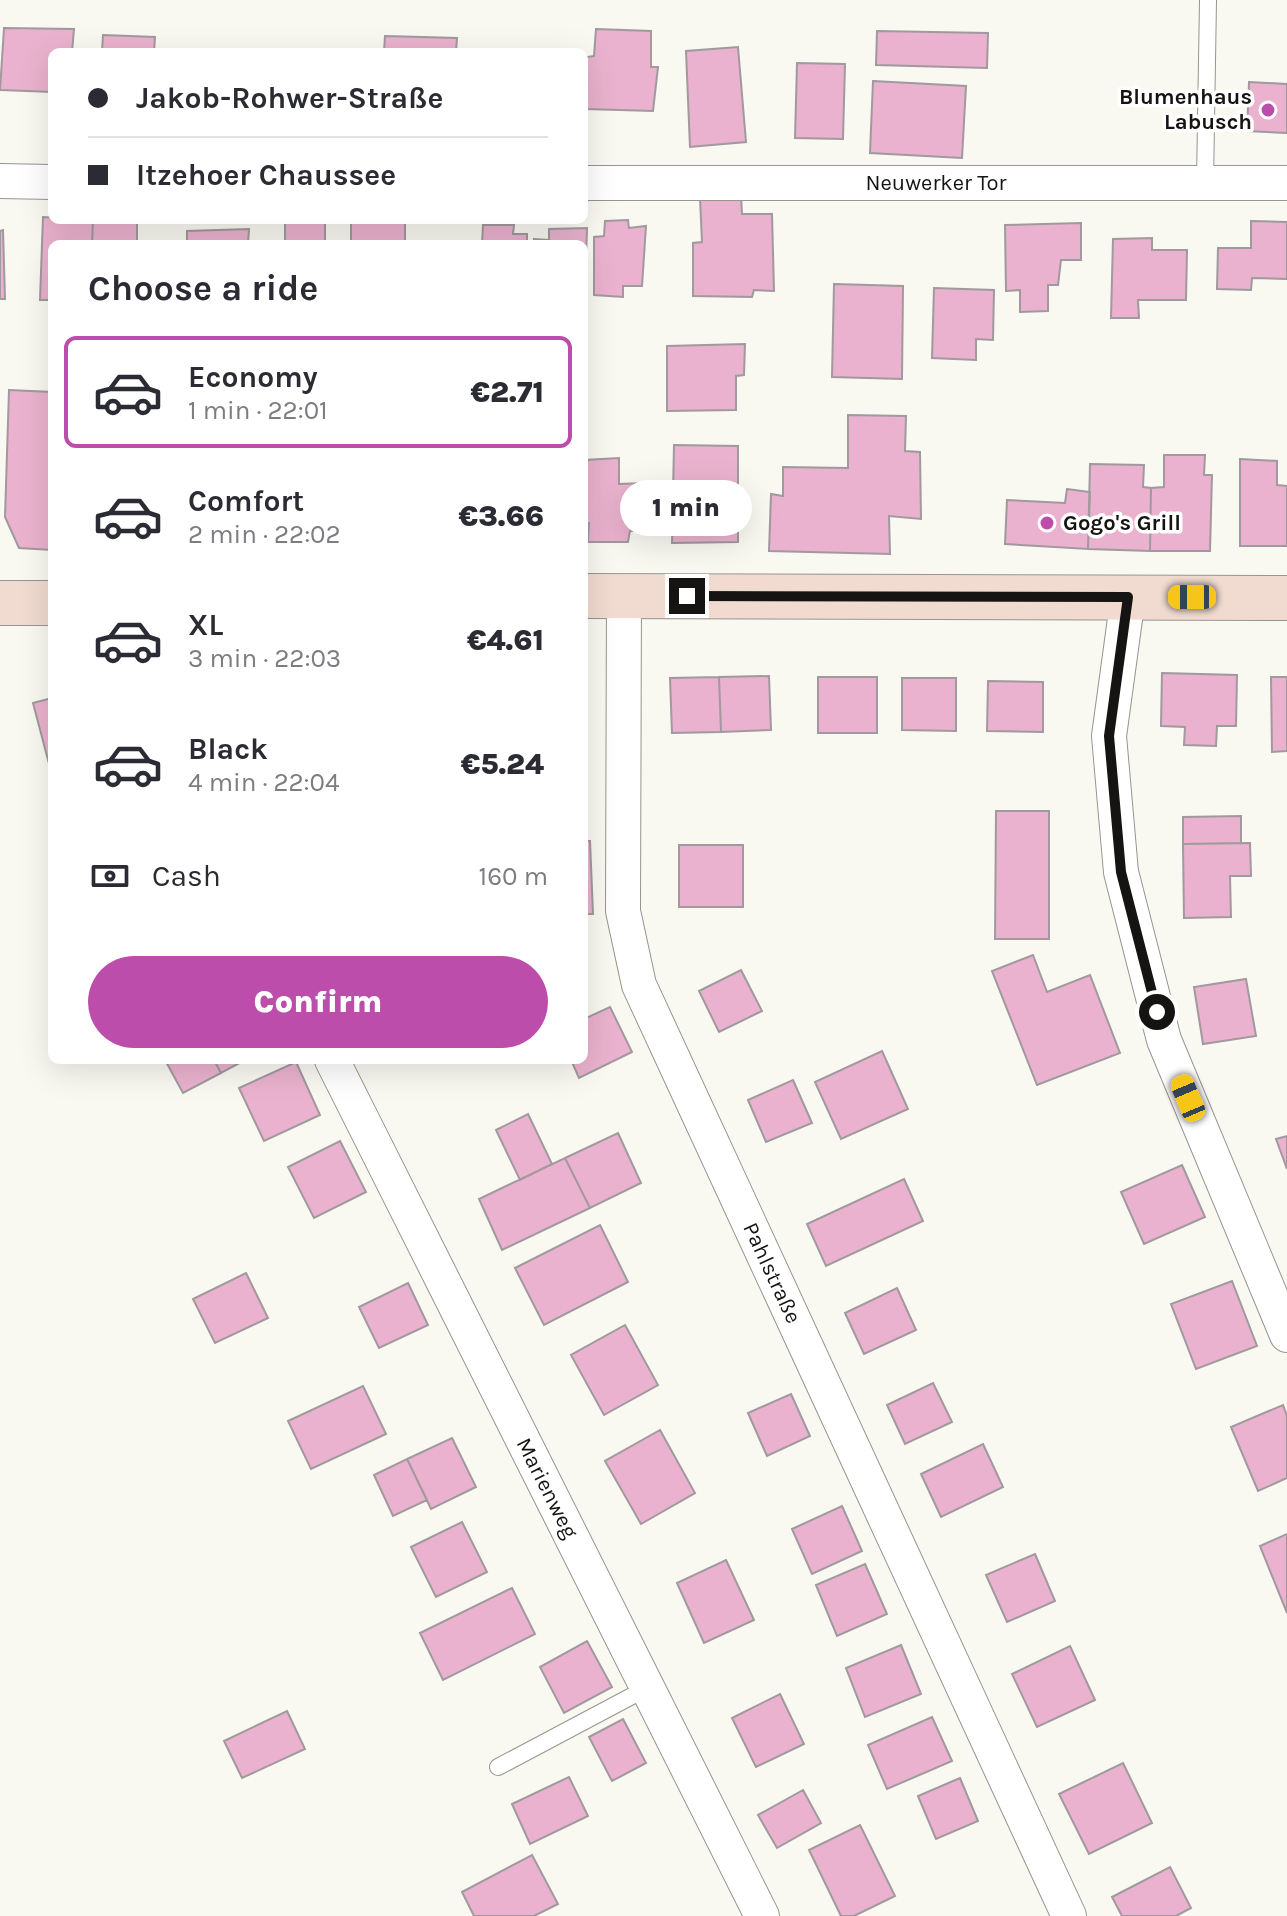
<!DOCTYPE html>
<html lang="en">
<head>
<meta charset="utf-8">
<style>
  :root { --surface:#fff; --page:#f7f7f7; --text:#2b2b33; --muted:#7c7c81; --line:#e1e1e2; --accent:#bc4dab }
  body { margin:0; font-family:Karla,sans-serif; background:var(--page); color:var(--text); height:100vh; display:flex; flex-direction:column; font-size:30px; white-space:nowrap }
  * { box-sizing:border-box; margin:0 }
  p { font-size:26px; color:var(--muted) }
  .icon { flex:none; width:44px; height:44px; fill:none; stroke:currentColor; stroke-width:2; stroke-linecap:round; stroke-linejoin:round }
  .map { position:relative; flex:1; overflow:hidden }
  .details { position:absolute; left:48px; top:240px; width:540px; height:824px; display:flex; flex-direction:column; background:var(--surface); border-radius:12px; box-shadow:0 8px 32px #0002 }
  .details>* { flex:none }
  .guide { position:absolute; left:48px; top:48px; width:540px; height:176px; border-radius:12px; box-shadow:0 8px 32px #0002; display:grid; align-content:center; height:176px; padding:0 40px; background:var(--surface) }
  .end { position:absolute; width:36px; height:36px; margin:-18px; border:10px solid #151412; background:#fff; box-shadow:0 0 0 4px #fff }
  .from { border-radius:50% }
  .bubble { position:absolute; height:56px; border-radius:28px; background:var(--surface); box-shadow:0 8px 32px #0002; font-size:26px; font-weight:800; line-height:56px; text-align:center }
  .car { position:absolute; width:24px; height:48px; margin:-24px -12px; border-radius:10px; box-shadow:0 0 6px 2px #0007; background:linear-gradient(#f5c518 24%,#345 0 40%,#f5c518 0 76%,#345 0 86%,#f5c518 0) }
  .guide b { display:flex; align-items:center; gap:28px; height:76px; font-size:30px }
  .guide b+b { border-top:2px solid var(--line) }
  .guide i { width:20px; height:20px; background:var(--text) }
  ul { padding:0; list-style:none }
  li { display:flex; align-items:center; gap:24px; height:112px; margin:0 16px 12px; padding:0 24px; border:4px solid transparent; border-radius:12px }
  li div { flex:1 }
  li b { display:block; font-size:30px }
  li em { font-style:normal; font-weight:800 }
  li.current { border-color:var(--accent) }
  li>.icon { width:72px; height:72px; stroke-width:1.5 }
  h2 { padding:0 40px; font-size:36px; line-height:96px }
  .pay { display:flex; align-items:center; gap:20px; height:88px; padding:0 40px; font-size:30px }
  .pay p { margin-inline-start:auto }
  .button { display:flex; gap:16px; margin-top:auto; padding:16px 40px }
  .button a { flex:1; height:92px; border-radius:48px; background:var(--accent); color:#fff; font-size:32px; font-weight:800; line-height:92px; text-align:center }
  .map>svg:first-child { display:block }
  .building { fill:#eab2ce; stroke:#a0999d; stroke-width:2 }
  .lines { fill:none; stroke-linecap:round; stroke-linejoin:round }
  .lane-casing { stroke:#96958e; stroke-width:18 }
  .street-casing { stroke:#96958e; stroke-width:36 }
  .secondary-casing { stroke:#96958e; stroke-width:46 }
  .lane { stroke:#fff; stroke-width:16 }
  .street { stroke:#fff; stroke-width:34 }
  .secondary { stroke:#f1dbd0; stroke-width:44 }
  .route { stroke:#151412; stroke-width:10 }
  .poi-dot { fill:#bc4dab; stroke:#fff; stroke-width:3 }
  .labels { text-anchor:middle; dominant-baseline:central; stroke-width:7; stroke-linejoin:round; paint-order:stroke }
  .poi-label { font-size:22px; font-weight:bold; fill:#151412; stroke:#fff; text-anchor:end }
  .street-label { font-size:22px; fill:#151412; stroke:#fff }
</style>
</head>
<body>
<div class="map">
<svg width="1287" height="1916" viewBox="0 0 1287 1916">
  <rect width="100%" height="100%" fill="#f9f8f1"/>
  <path class="building" d="M4,28L74,29L72,52H52V92L0,90Z
    M596,29L651,31V67H658L653,111L585,109L587,57L594,56Z
    M877,31L988,33L987,68L876,65Z
    M103,35L155,37L154,52H102Z
    M385,36L457,38L456,52H384Z
    M738,47L746,142L690,147L686,51Z
    M797,63L845,64L843,139L795,138Z
    M873,81L966,86L962,158L870,153Z
    M1249,82L1287,84V133L1247,131Z
    M741,196L742,214H772L774,291L754,290L752,297L693,296V243L702,242L700,198Z
    M43,217L93,220L92,244H52V300H40Z
    M93,220L137,221V244H92Z
    M285,220H325V244H285Z
    M351,220H405V244H351Z
    M628,220L629,228L646,226L642,286H623V297L594,295V237L604,236L605,221Z
    M1251,221L1287,222V279L1252,278L1251,290L1217,289L1218,248H1251Z
    M1081,223V260H1061L1058,285H1048V311L1020,312V290L1006,291L1005,225Z
    M483,225H514L513,234H527V244H482Z
    M587,228L585,289H584V244H534V239L549,240V229Z
    M249,229L248,244H173L187,241V231Z
    M3,230L5,299H0V231Z
    M1152,238V250H1187L1186,300H1138L1139,318H1111L1113,239Z
    M834,284L903,286L902,379L832,377Z
    M934,288L994,290L993,340L976,339V360L932,358Z
    M745,344L744,375L736,376V410L667,411V346Z
    M9,390L52,392V550L19,548L5,517Z
    M848,415L906,416L905,451L920,452L921,519L889,516L890,554L769,551L771,494L783,496V467L848,468Z
    M674,445L738,446V542L672,543Z
    M1164,455H1205L1204,475H1212L1210,551H1150L1151,488L1164,487Z
    M619,458V484L644,483L642,531H630L628,542H588L589,523H584V460Z
    M1240,459L1277,461V485L1287,486V546H1240Z
    M1090,464L1144,465L1143,487L1151,488L1150,551L1088,549Z
    M1067,489L1090,492L1088,549L1005,544L1007,500L1065,503Z
    M1162,673L1237,675L1236,726H1217L1216,746L1184,745L1185,727L1161,726Z
    M769,676L771,730L721,732L719,677Z
    M719,677L721,732L672,733L670,678Z
    M818,677H877V733H818Z
    M1271,677H1287V751L1272,752Z
    M584,678H587L586,750H584Z
    M902,678H956V731L902,730Z
    M988,681L1043,682V732L987,731Z
    M52,698V775L33,703Z
    M996,811H1049V939H995Z
    M1241,816V843L1183,844V817Z
    M584,841H590L593,914H584Z
    M1250,843L1251,876H1230L1231,917L1184,918L1183,844Z
    M679,845H743V907H679Z
    M1033,955L1047,992L1090,975L1120,1053L1037,1085L992,971Z
    M741,970L762,1011L719,1032L699,991Z
    M1246,979L1256,1036L1203,1044L1194,987Z
    M610,1007L632,1052L579,1078L571,1060H584V1019Z
    M882,1051L908,1109L841,1139L815,1082Z
    M165,1060H214L221,1073L183,1093Z
    M214,1060H245L221,1073Z
    M296,1062L320,1115L264,1141L239,1088Z
    M793,1080L812,1123L766,1142L748,1100Z
    M528,1114L552,1164L520,1180L496,1130Z
    M618,1133L641,1183L590,1208L565,1158Z
    M1287,1136V1169L1276,1139Z
    M340,1141L366,1192L314,1218L288,1167Z
    M565,1158L590,1208L502,1250L479,1199Z
    M1182,1165L1205,1217L1144,1244L1121,1192Z
    M904,1179L923,1221L826,1266L807,1224Z
    M600,1225L628,1282L544,1325L515,1268Z
    M246,1273L268,1318L215,1343L193,1299Z
    M1232,1281L1257,1346L1196,1369L1171,1304Z
    M408,1283L428,1325L379,1348L359,1307Z
    M897,1288L916,1330L864,1354L845,1313Z
    M625,1325L658,1385L604,1415L571,1355Z
    M933,1383L952,1422L905,1444L887,1405Z
    M363,1386L386,1434L311,1469L288,1421Z
    M791,1394L810,1436L767,1456L748,1413Z
    M1283,1405L1287,1416V1478L1258,1491L1231,1427Z
    M660,1430L695,1493L641,1524L605,1461Z
    M452,1438L476,1487L431,1509L407,1459Z
    M983,1444L1003,1487L941,1517L921,1474Z
    M407,1459L427,1500L393,1516L374,1475Z
    M842,1506L862,1551L812,1574L792,1529Z
    M462,1522L487,1572L436,1597L411,1547Z
    M1287,1534V1613L1260,1546Z
    M1035,1554L1055,1601L1007,1622L986,1575Z
    M726,1560L754,1620L704,1643L677,1583Z
    M865,1564L887,1614L837,1636L816,1585Z
    M512,1588L535,1634L443,1680L420,1633Z
    M587,1641L612,1687L564,1713L540,1667Z
    M901,1645L921,1694L865,1717L846,1668Z
    M1070,1646L1095,1700L1037,1727L1012,1674Z
    M780,1694L804,1744L756,1767L732,1718Z
    M287,1711L305,1749L242,1778L224,1741Z
    M932,1717L952,1761L887,1789L868,1745Z
    M623,1719L646,1763L612,1781L589,1737Z
    M1123,1763L1152,1823L1089,1854L1059,1794Z
    M569,1777L588,1816L530,1844L512,1804Z
    M960,1778L978,1821L936,1839L918,1796Z
    M803,1790L821,1823L777,1848L758,1815Z
    M860,1825L895,1896L854,1916H841L809,1850Z
    M532,1855L558,1904L534,1916H474L462,1892Z
    M1170,1867L1191,1908L1176,1916H1122L1112,1897Z"/>
  <g class="lines">
    <defs>
      <path id="lane" d="M1205,183L1208,0
        M498,1767L647,1688"/>
      <path id="street" d="M0,181L52,182
        M584,183H1287
        M624,595L623,911L639,985L1069,1916
        M1128,597L1109,736L1121,872L1164,1040L1287,1335
        M332,1060L762,1916"/>
      <path id="secondary" d="M584,596L1287,598
        M0,603H52"/>
    </defs>
    <use href="#lane" class="lane-casing"/>
    <use href="#street" class="street-casing"/>
    <use href="#secondary" class="secondary-casing"/>
    <use href="#lane" class="lane"/>
    <use href="#street" class="street"/>
    <use href="#secondary" class="secondary"/>
  </g>
  <g class="lines">
    <path class="route" d="M687,596L1128,597L1109,736L1121,872L1157,1012"/>
  </g>
  <g class="poi-dot">
    <circle cx="1268" cy="110" r="8"/>
    <circle cx="1047" cy="523" r="8"/>
  </g>
  <g class="labels">
    <g class="poi-label">
      <text x="1252" y="97">Blumenhaus<tspan x="1252" dy="25">Labusch</tspan></text>
      <text x="1063" y="523" text-anchor="start">Gogo's Grill</text>
    </g>
    <g class="street-label">
      <text x="936" y="183">Neuwerker Tor</text>
      <text transform="translate(772 1273) rotate(65)">Pahlstraße</text>
      <text transform="translate(547 1488) rotate(63)">Marienweg</text>
    </g>
  </g>
</svg>
<i class="end from" style="left:1157px;top:1012px"></i>
<i class="end" style="left:687px;top:596px"></i>
<div class="bubble" style="left:620px;top:480px;width:132px">1 min</div>
<i class="car" style="left:1192px;top:597px;rotate:270deg"></i>
<i class="car" style="left:1188px;top:1098px;rotate:337deg"></i>
<div class="guide">
<b><i class="from"></i>Jakob-Rohwer-Straße</b>
<b><i></i>Itzehoer Chaussee</b>
</div>
<section class="details">
<h2>Choose a ride</h2>
<ul>
<li class="current"><svg class="icon" aria-label="car" viewBox="0 0 24 24"><path d="M5 17H2v-5l4-1 3-4h7l3 4 3 1v5h-3M9 17h6M6 11h13"/><circle cx="7" cy="17" r="2"/><circle cx="17" cy="17" r="2"/></svg><div><b>Economy</b><p>1 min · 22:01</p></div><em>€2.71</em></li>
<li><svg class="icon" aria-label="car" viewBox="0 0 24 24"><path d="M5 17H2v-5l4-1 3-4h7l3 4 3 1v5h-3M9 17h6M6 11h13"/><circle cx="7" cy="17" r="2"/><circle cx="17" cy="17" r="2"/></svg><div><b>Comfort</b><p>2 min · 22:02</p></div><em>€3.66</em></li>
<li><svg class="icon" aria-label="car" viewBox="0 0 24 24"><path d="M5 17H2v-5l4-1 3-4h7l3 4 3 1v5h-3M9 17h6M6 11h13"/><circle cx="7" cy="17" r="2"/><circle cx="17" cy="17" r="2"/></svg><div><b>XL</b><p>3 min · 22:03</p></div><em>€4.61</em></li>
<li><svg class="icon" aria-label="car" viewBox="0 0 24 24"><path d="M5 17H2v-5l4-1 3-4h7l3 4 3 1v5h-3M9 17h6M6 11h13"/><circle cx="7" cy="17" r="2"/><circle cx="17" cy="17" r="2"/></svg><div><b>Black</b><p>4 min · 22:04</p></div><em>€5.24</em></li>
</ul>
<div class="pay"><svg class="icon" aria-label="cash" viewBox="0 0 24 24"><path d="M3 7h18v10H3z"/><circle cx="12" cy="12" r="2"/></svg>Cash<p>160 m</p></div>
<div class="button"><a>Confirm</a></div>
</section>
</div>
</body>
</html>
